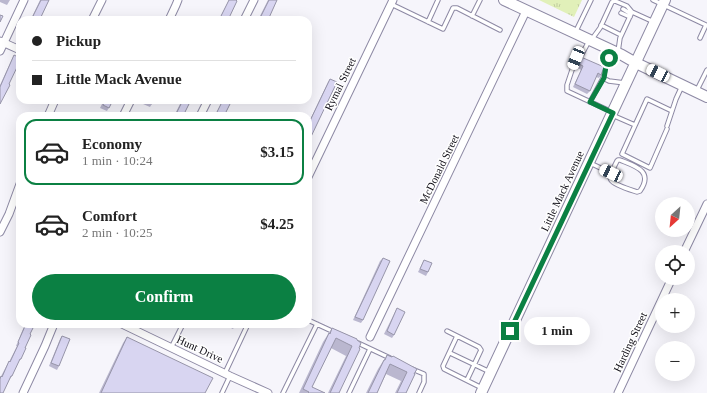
<!DOCTYPE html>
<html lang="en">
<head>
<meta charset="utf-8">
<style>
  :root { --surface:#fff; --page:#f2f2f2; --text:#222; --muted:#767676; --line:#e0e0e0; --accent:#0b8043 }
  body { margin:0; font-family:Georgia,serif; background:var(--page); color:var(--text); height:100vh; display:flex; flex-direction:column; font-size:15px; white-space:nowrap }
  * { box-sizing:border-box; margin:0 }
  p { font-size:13px; color:var(--muted) }
  .icon { flex:none; width:22px; height:22px; fill:none; stroke:currentColor; stroke-width:2; stroke-linecap:round; stroke-linejoin:round }
  .map { position:relative; flex:1; overflow:hidden }
  .details { position:absolute; left:16px; top:112px; width:296px; height:216px; display:flex; flex-direction:column; background:var(--surface); border-radius:12px; box-shadow:0 4px 16px #0002 }
  .details>* { flex:none }
  .hud { position:absolute; left:16px; top:16px; width:296px; height:88px; border-radius:12px; box-shadow:0 4px 16px #0002; display:grid; align-content:center; height:88px; padding:0 16px; background:var(--surface) }
  .needle { width:26px; rotate:207deg }
  .tools { position:absolute; left:655px; top:197px; display:grid; gap:8px }
  .tools a { display:grid; place-items:center; width:40px; height:40px; border-radius:50%; background:var(--surface); box-shadow:0 4px 16px #0002; font-size:20px }
  .end { position:absolute; width:18px; height:18px; margin:-9px; border:5px solid #0b8043; background:#fff; box-shadow:0 0 0 2px #fff }
  .from { border-radius:50% }
  .bubble { position:absolute; height:28px; border-radius:14px; background:var(--surface); box-shadow:0 4px 16px #0002; font-size:13px; font-weight:700; line-height:28px; text-align:center }
  .car { position:absolute; width:12px; height:24px; margin:-12px -6px; border-radius:5px; box-shadow:0 0 3px 1px #0007; background:linear-gradient(#fff 24%,#345 0 40%,#fff 0 76%,#345 0 86%,#fff 0) }
  .hud b { display:flex; align-items:center; gap:14px; height:38px; font-size:15px }
  .hud b+b { border-top:1px solid var(--line) }
  .hud i { width:10px; height:10px; background:var(--text) }
  ul { padding:7px 0 0; list-style:none }
  li { display:flex; align-items:center; gap:12px; height:66px; margin:0 8px 6px; padding:0 8px; border:2px solid transparent; border-radius:12px }
  li div { flex:1 }
  li b { display:block; font-size:15px }
  li em { font-style:normal; font-weight:700 }
  li.active { border-color:var(--accent) }
  li>.icon { width:36px; height:36px; stroke-width:1.5 }
  .primary-button { display:flex; gap:8px; margin-top:auto; padding:8px 16px }
  .primary-button a { flex:1; height:46px; border-radius:24px; background:var(--accent); color:#fff; font-size:16px; font-weight:700; line-height:46px; text-align:center }
  .map>svg:first-child { display:block }
  .grass { fill:url(#grass-tufts) }
  .lines { fill:none; stroke-linecap:round; stroke-linejoin:round }
  .lane-casing { stroke:#8d89a4; stroke-width:5.5 }
  .street-casing { stroke:#8d89a4; stroke-width:9 }
  .secondary-casing { stroke:#8d89a4; stroke-width:12 }
  .lane { stroke:#fff; stroke-width:3.5 }
  .street { stroke:#fff; stroke-width:7 }
  .secondary { stroke:#fff; stroke-width:10 }
  .wall { fill:#bab7cf }
  .building { fill:#d8d5f1; stroke:#9795a9 }
  .route { stroke:#0b8043; stroke-width:5 }
  .labels { text-anchor:middle; dominant-baseline:central; stroke-width:3; stroke-linejoin:round; paint-order:stroke }
  .street-label { font-size:11px; fill:#100e17; stroke:#fff }
</style>
</head>
<body>
<div class="map">
<svg width="707" height="393" viewBox="0 0 707 393">
  <defs>
    <pattern id="grass-tufts" width="24" height="20" patternUnits="userSpaceOnUse"><rect width="24" height="20" fill="#e1f0b9"/><path d="M3 7l-1-3M5 7V3M7 7l1-3M15 17l-1-3M17 17v-4M19 17l1-3" fill="none" stroke="#c0cd9e"/></pattern>
  </defs>
  <rect width="100%" height="100%" fill="#f6f5fb"/>
  <path class="grass" d="M539,0H582L574,17Z"/>
  <g class="lines">
    <defs>
      <path id="lane" d="M653,0L706,25L700,38
        M391,4L443,29L444,27L453,8H457L500,30
        M623,9L631,14
        M621,13L630,17
        M472,16L480,0
        M428,22L438,0
        M601,25L621,35
        M576,31L591,0
        M592,39L600,28L612,2L615,1L627,6L632,12L654,22
        M589,41L582,54L576,58L567,85V91L612,112
        M618,52L620,38L632,12
        M603,78L609,81L625,83
        M697,90L707,70
        M590,102L603,78L606,66L612,52
        M612,115L635,125
        M667,126L676,99L682,86
        M667,129L650,168L622,154L647,99L672,111
        M590,163L611,173C610,176 609,177 611,180C614,185 631,190 637,192L640,191C654,171 635,166 620,160H618L617,161L611,173
        M308,320L334,332
        M447,331L457,336
        M358,343L390,358
        M171,348L183,324
        M450,353L490,372
        M412,369L424,374V382L419,393
        M225,373L248,324
        M467,380L481,350L479,347L457,336L443,366L444,369L482,388
        M222,393L230,376
        M283,393L317,324
        M349,393L370,349"/>
      <path id="street" d="M92,20L102,0
        M169,20L176,5L178,0
        M244,20L254,0
        M0,41L20,50
        M0,51L24,0
        M48,116L55,100
        M123,116L131,100
        M200,116L208,100
        M308,177L393,0
        M0,232L9,214L20,184
        M684,252L707,204
        M122,324L230,376L268,393
        M370,337L526,11
        M23,393L45,346L54,324
        M618,393L672,278"/>
      <path id="secondary" d="M504,0L622,55L636,63L707,97
        M481,393L665,0"/>
    </defs>
    <use href="#lane" class="lane-casing"/>
    <use href="#street" class="street-casing"/>
    <use href="#secondary" class="secondary-casing"/>
    <use href="#lane" class="lane"/>
    <use href="#street" class="street"/>
    <use href="#secondary" class="secondary"/>
  </g>
  <path class="wall" d="M0,0H10L7,5L0,2Z
    M40,0H49L39,20H33L31,19Z
    M229,0H236L228,20H219Z
    M268,0H277L268,20H258Z
    M14,55L0,104V85L12,59Z
    M581,57L601,75L599,78L596,77L590,91L587,94L573,87L581,70L576,67L579,60Z
    M330,79L308,143V124L328,82Z
    M104,100H113L107,111L100,108Z
    M145,100H154L150,107L143,104Z
    M182,100H191L183,116H174Z
    M223,100H232L224,116H215Z
    M383,258L363,320L361,323L353,320L380,261Z
    M424,260L428,272L426,276L418,272Z
    M397,308L394,335L392,338L384,334Z
    M25,324H35L30,334L21,359L18,362L12,376L0,393V378L7,365L9,362L17,346H16Z
    M226,324H236L233,329L225,325Z
    M332,328L357,339L339,393H328L346,356L331,348L312,387L325,393H299L323,342Z
    M62,336L59,366L57,370L49,366L60,339Z
    M127,337L205,393H99L123,343Z
    M387,355L417,369L406,393H395L401,381L386,374L377,393H366L378,369Z"/>
  <path class="building" d="M41,0H49L40,19L33,16Z
    M229,0H236L237,1L228,20H219Z
    M269,0H277L268,20H259Z
    M0,15L3,16L0,22Z
    M14,55L20,58V61L9,84L10,85L0,104V87Z
    M581,57L604,67L601,75L598,73L590,91L575,84L583,66L579,64Z
    M330,79L337,82L308,143V125Z
    M105,100H113L109,108L103,105Z
    M146,100H154L152,104L146,101Z
    M183,100H191L183,116H175Z
    M223,100H232L224,116H215Z
    M99,113L105,116H97Z
    M383,258L390,261L363,320L355,317Z
    M424,260L432,263L428,272L420,269Z
    M397,308L405,312L394,335L387,331Z
    M26,324H35L30,334L31,335L25,348H26L21,359H20L12,376H11L3,393H0V379L1,376L2,377L9,361L10,362L19,343L18,342Z
    M332,328L357,339V340L361,343L359,348L360,349L339,393H330L352,346L336,338L312,387L325,393H308L309,392L303,389L329,333L330,334Z
    M62,336L70,339L59,366L51,363Z
    M127,337L213,378L205,393H101Z
    M387,355L392,357L393,356L417,369L414,374H415L406,393H397L407,372L390,364L377,393H368L384,360H385Z"/>
  <g class="lines">
    <path class="route" d="M510,331L613,113L590,102L604,78L606,66L609,58"/>
  </g>
  <g class="labels">
    <g class="street-label">
      <text transform="translate(340 84) rotate(-64)">Rymal Street</text>
      <text transform="translate(439 169) rotate(-64)">McDonald Street</text>
      <text transform="translate(562 191) rotate(-65)">Little Mack Avenue</text>
      <text transform="translate(630 342) rotate(-65)">Harding Street</text>
      <text transform="translate(200 349) rotate(25)">Hunt Drive</text>
    </g>
  </g>
</svg>
<div class="tools">
<a><svg class="needle" viewBox="-14 -14 28 28"><path d="M0-13l5 13h-10z" fill="#e53935"/><path d="M0 13l5-13h-10z" fill="#767676"/></svg></a>
<a><svg class="icon" aria-label="locate" viewBox="0 0 24 24"><circle cx="12" cy="12" r="6"/><path d="M12 2v4M12 18v4M2 12h4M18 12h4"/></svg></a>
<a>+</a>
<a>−</a>
</div>
<i class="end from" style="left:609px;top:58px"></i>
<i class="end" style="left:510px;top:331px"></i>
<div class="bubble" style="left:524px;top:317px;width:66px">1 min</div>
<i class="car" style="left:576px;top:58px;rotate:202deg"></i>
<i class="car" style="left:658px;top:73px;rotate:296deg"></i>
<i class="car" style="left:611px;top:173px;rotate:295deg"></i>
<div class="hud">
<b><i class="from"></i>Pickup</b>
<b><i></i>Little Mack Avenue</b>
</div>
<section class="details">
<ul>
<li class="active"><svg class="icon" aria-label="car" viewBox="0 0 24 24"><path d="M5 17H2v-5l4-1 3-4h7l3 4 3 1v5h-3M9 17h6M6 11h13"/><circle cx="7" cy="17" r="2"/><circle cx="17" cy="17" r="2"/></svg><div><b>Economy</b><p>1 min · 10:24</p></div><em>$3.15</em></li>
<li><svg class="icon" aria-label="car" viewBox="0 0 24 24"><path d="M5 17H2v-5l4-1 3-4h7l3 4 3 1v5h-3M9 17h6M6 11h13"/><circle cx="7" cy="17" r="2"/><circle cx="17" cy="17" r="2"/></svg><div><b>Comfort</b><p>2 min · 10:25</p></div><em>$4.25</em></li>
</ul>
<div class="primary-button"><a>Confirm</a></div>
</section>
</div>
</body>
</html>
